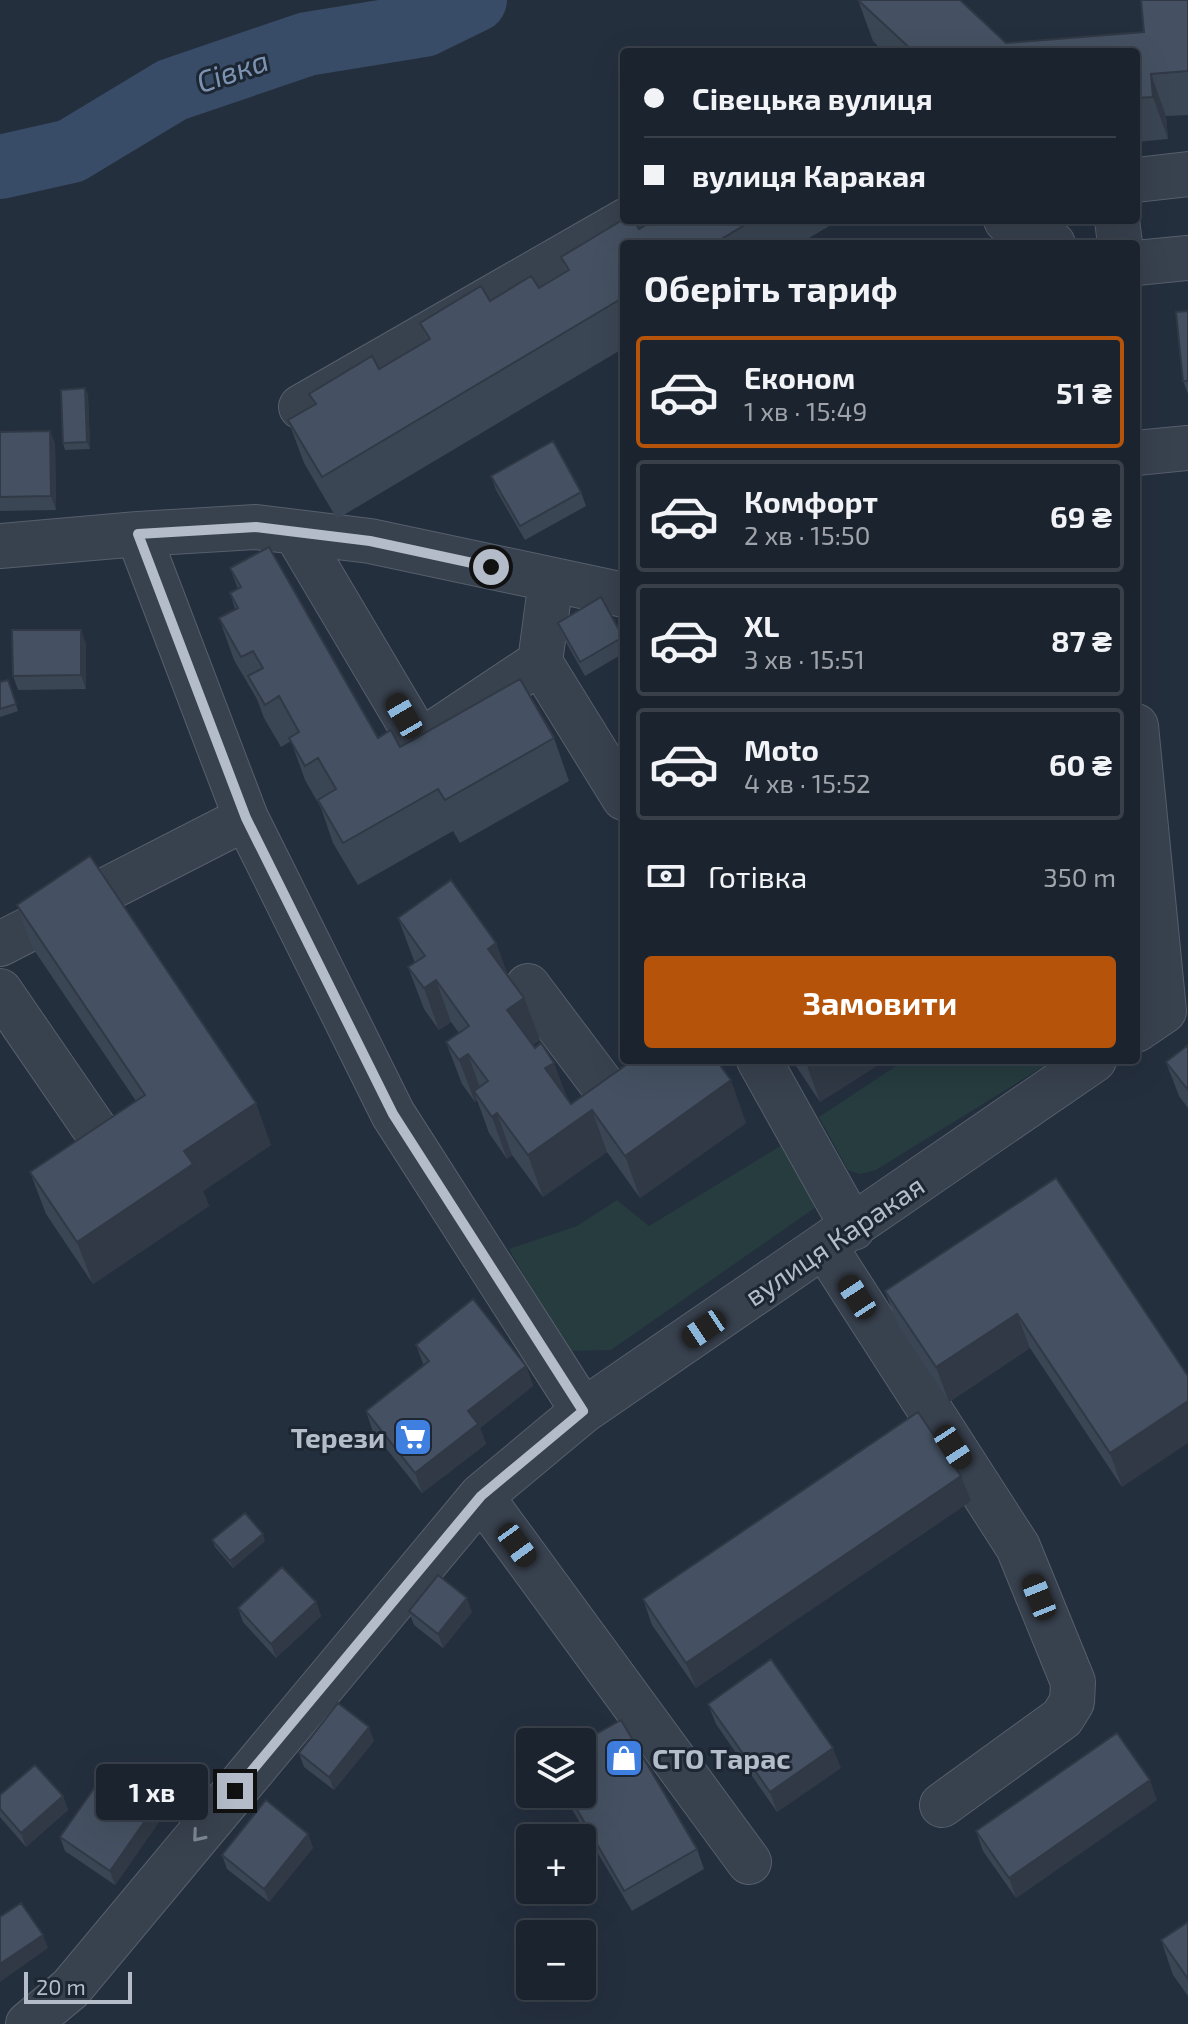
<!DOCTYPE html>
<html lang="uk">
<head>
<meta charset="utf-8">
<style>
  :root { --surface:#1b232e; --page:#282f3a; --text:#f1f3f6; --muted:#a0a4aa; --line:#39404a; --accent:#b45309 }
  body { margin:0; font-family:"Exo 2",sans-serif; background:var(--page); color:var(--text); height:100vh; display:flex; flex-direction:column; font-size:30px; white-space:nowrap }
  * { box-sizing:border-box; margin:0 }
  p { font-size:26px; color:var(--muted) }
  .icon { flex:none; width:44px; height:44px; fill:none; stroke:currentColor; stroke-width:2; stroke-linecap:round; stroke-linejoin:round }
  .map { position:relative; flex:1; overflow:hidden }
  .drawer { position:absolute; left:620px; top:240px; width:520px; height:824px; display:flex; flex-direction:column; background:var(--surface); border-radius:8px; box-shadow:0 8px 32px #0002,0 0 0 2px var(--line) }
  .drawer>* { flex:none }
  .hud { position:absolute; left:620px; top:48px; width:520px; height:176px; border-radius:8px; box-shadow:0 8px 32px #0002,0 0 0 2px var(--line); display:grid; align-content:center; height:176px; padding:0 24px; background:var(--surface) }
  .controls { position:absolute; left:516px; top:1728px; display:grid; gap:16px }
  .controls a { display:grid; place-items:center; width:80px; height:80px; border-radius:8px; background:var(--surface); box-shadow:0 8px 32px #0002,0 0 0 2px var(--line); font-size:40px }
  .scale { position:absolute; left:24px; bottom:20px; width:108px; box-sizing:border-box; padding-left:8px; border:4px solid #b4bcc9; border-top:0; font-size:22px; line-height:28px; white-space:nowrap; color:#b4bcc9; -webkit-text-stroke:6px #1d2633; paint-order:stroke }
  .end { position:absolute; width:36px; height:36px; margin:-18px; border:10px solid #b4bcc9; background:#111; box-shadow:0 0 0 4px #111 }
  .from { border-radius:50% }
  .bubble { position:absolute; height:56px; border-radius:8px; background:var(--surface); box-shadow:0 8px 32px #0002,0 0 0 2px var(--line); font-size:26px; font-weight:700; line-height:56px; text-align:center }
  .car { position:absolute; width:24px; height:48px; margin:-24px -12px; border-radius:10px; box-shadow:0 0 6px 2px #0007; background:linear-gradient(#222 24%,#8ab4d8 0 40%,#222 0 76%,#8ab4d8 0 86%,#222 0) }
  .hud b { display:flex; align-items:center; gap:28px; height:76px; font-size:30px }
  .hud b+b { border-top:2px solid var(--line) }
  .hud i { width:20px; height:20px; background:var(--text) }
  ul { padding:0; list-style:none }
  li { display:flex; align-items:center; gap:24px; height:112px; margin:0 16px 12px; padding:0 8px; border:4px solid var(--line); border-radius:8px }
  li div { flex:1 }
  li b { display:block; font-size:30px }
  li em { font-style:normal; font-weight:700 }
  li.active { border-color:var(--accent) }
  li>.icon { width:72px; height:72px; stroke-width:1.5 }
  h2 { padding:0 24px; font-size:36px; line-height:96px }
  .pay { display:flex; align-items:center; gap:20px; height:88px; padding:0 24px; font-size:30px }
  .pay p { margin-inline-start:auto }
  .action { display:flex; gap:16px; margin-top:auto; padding:16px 24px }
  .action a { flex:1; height:92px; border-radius:8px; background:var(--accent); color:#fff; font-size:32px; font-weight:700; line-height:92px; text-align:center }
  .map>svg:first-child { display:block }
  .green { fill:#263c3f }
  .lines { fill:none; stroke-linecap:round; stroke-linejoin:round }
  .river { stroke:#394c67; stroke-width:64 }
  .minor-casing { stroke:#565f6c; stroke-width:46 }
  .minor { stroke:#38414e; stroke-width:44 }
  .wall { fill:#3b4654 }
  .shaded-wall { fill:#303945 }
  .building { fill:#455162; stroke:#303945; stroke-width:2 }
  .oneway { stroke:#7c8592 }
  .route { stroke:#b4bcc9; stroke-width:10 }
  .labels { text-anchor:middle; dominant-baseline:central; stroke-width:6; stroke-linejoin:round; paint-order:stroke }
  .street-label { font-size:28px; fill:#b4bcc9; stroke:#1d2633 }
  .poi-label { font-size:28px; font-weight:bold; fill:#b4bcc9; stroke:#1d2633; text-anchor:end }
  .water-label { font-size:30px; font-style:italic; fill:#7c92b1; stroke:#1d2633 }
</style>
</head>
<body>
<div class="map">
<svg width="1188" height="2024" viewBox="0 0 1188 2024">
  <rect width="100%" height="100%" fill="#242f3e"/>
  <path class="green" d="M905,1060H1054L876,1170L860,1174L848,1170L819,1117Z
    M787,1142L815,1192L816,1207L611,1350L566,1351L509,1249L577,1226L617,1200L649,1226Z"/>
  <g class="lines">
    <path class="river" d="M0,167L71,151L172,90L307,44L424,25L475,0"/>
    <defs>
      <path id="minor" d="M1136,180L1188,174
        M1006,220L1053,244
        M1117,220L1120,244
        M1136,263L1188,258
        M301,407L627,220
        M1136,453L1188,448
        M296,533L420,742L540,662L551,580
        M138,534L246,818L393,1114L583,1411
        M0,546L138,534L256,527L370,541L624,595
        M540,662L624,798
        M1136,726L1164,1011L1136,1030
        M0,944L246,818
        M528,986L619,1107L690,1060
        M0,991L103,1141
        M759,1060L853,1228
        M825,1247L1018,1547L1073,1682L1072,1702L1062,1718L942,1805
        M481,1496L749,1862
        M28,2024L71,1988L481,1496L583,1411L1094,1060"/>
    </defs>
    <use href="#minor" class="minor-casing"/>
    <use href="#minor" class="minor"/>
  </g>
  <path class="wall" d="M858,0L1006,43L1144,32L1188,0V115L1166,116L1168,139L1136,142V52H884L873,41Z
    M654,220H829L831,225L799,244H624V348L337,519L304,463L288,420L314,406L309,394L379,369L427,341L420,323L490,301L539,288L566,272L561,257L639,229Z
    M1183,381H1188V394Z
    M85,388L88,395L90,449L65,450L63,443Z
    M50,431L55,444L56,510L0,511V432Z
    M491,476L581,492L586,506L525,540L496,490Z
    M230,568L378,738L400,747L554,738L569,781L460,843L453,831L358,885L333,843L321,808L305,780L291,741L281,747L264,718L257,699L234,660L219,618L235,609L230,593L238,589Z
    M558,623L623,637L624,653L585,676L563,637Z
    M86,643V689L18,690L13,676Z
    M8,680L18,711L0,717V682Z
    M17,905L271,1145L203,1191L209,1206L93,1284L46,1214L30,1172L136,1101L32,947Z
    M398,918L496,943L508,976L540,1040L533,1045L571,1104L746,1123L640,1198L607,1152L543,1197L512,1155L507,1159L489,1133L477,1100L475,1102L462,1084L446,1042L459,1033L451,1022L439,1030L424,1009L408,967L415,963Z
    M1188,1045V1108L1179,1096L1166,1062Z
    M792,1060H886L820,1102Z
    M1056,1178L1122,1487L1030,1348L949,1402L898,1325L885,1291Z
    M416,1345L526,1366L533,1386L480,1428L486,1444L422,1493L373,1432L366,1411L424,1366Z
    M961,1476L971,1501L696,1688L652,1625L643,1599Z
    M212,1540L265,1541L233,1568L215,1547Z
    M316,1602L321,1616L276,1658L243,1622L238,1608Z
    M409,1611L472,1612L443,1648L414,1625Z
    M708,1704L841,1768L777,1812L716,1724Z
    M374,1741L334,1790L304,1767L299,1753Z
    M563,1794H582L697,1849L704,1869L632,1911Z
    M0,1795L63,1796L68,1810L26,1847L0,1817Z
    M1157,1800L1016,1898L983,1851L976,1831Z
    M159,1822L115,1885L65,1851L60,1837Z
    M308,1834L313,1848L269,1902L227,1869L222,1855Z
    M1188,1922V1996L1173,1975L1161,1940Z"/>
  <path class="shaded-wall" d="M1151,74L1166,116L1168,139L1153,97Z
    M85,388L88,395L90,449L87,442Z
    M50,431L55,444L56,510L51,496Z
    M81,630L86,643V689L81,675Z
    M496,943L512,986L488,949Z
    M436,980L451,1022L439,1030L424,988Z
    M524,998L540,1040L523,1052L507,1010Z
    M468,1054L483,1096L474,1091L477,1100L475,1102L459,1060Z
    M805,1060H886L820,1102Z
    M554,1063L570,1105L545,1068Z
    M731,1080L746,1123L640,1198L625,1156Z
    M256,1103L271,1145L203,1191L209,1206L93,1284L77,1242L184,1151Z
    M592,1110L607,1152L543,1197L528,1155Z
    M497,1113L512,1155L507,1159L492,1117Z
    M1017,1314L1030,1348L949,1402L936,1367Z
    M526,1366L533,1386L480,1428L486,1444L422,1493L415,1473L468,1411Z
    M1188,1401V1443L1122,1487L1110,1453Z
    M961,1476L971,1501L696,1688L686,1663Z
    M263,1534L265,1541L233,1568L230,1561Z
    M467,1598L472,1612L443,1648L438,1634Z
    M316,1602L321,1616L276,1658L271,1644Z
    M369,1727L374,1741L334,1790L329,1777Z
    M833,1748L841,1768L777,1812L770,1792Z
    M1150,1780L1157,1800L1016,1898L1009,1878Z
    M63,1796L68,1810L26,1847L21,1833Z
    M154,1808L159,1822L115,1885L110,1871Z
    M308,1834L313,1848L269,1902L264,1889Z
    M43,1935L48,1948L0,1982V1964Z"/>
  <path class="building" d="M858,0H960L1006,43L1144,32L1141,0H1188V71L1151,74L1153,97L1136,98V52H914Z
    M624,219V220H634L639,229L654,220H753L713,244H624V297L322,477L288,420L316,404L309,394L372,356L379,369L430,339L420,323L481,286L490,301L531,276L539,288L569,270L561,257Z
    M1188,311V381H1183L1176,312Z
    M85,388L87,442L63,443L61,390Z
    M50,431L51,496L0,497V432Z
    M553,441L581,492L520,526L491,476Z
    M269,547L378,738L391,730L400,747L520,679L554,738L445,800L438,789L343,843L318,800L336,789L318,758L305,766L289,738L299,732L279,696L265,705L248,676L263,668L253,651L241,657L219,618L238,608L230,593L241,587L230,568Z
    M601,597L623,637L580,662L558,623Z
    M12,630H81V675L13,676Z
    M8,680L16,704L0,709V682Z
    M90,856L256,1103L184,1151L193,1164L77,1242L30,1172L145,1095L17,905Z
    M451,880L496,943L488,949L524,998L507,1010L535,1048L541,1043L554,1063L545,1068L571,1104L633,1060H716L731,1080L625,1156L592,1110L528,1155L497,1113L492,1117L474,1091L488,1081L468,1054L459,1060L446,1042L469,1026L436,980L424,988L408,967L425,956L398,918Z
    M1188,1045V1090L1166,1062Z
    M1056,1178L1188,1376V1401L1110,1453L1017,1314L936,1367L885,1291Z
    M473,1299L526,1366L468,1411L478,1424L415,1473L366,1411L429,1361L416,1345Z
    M918,1412L961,1476L686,1663L643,1599Z
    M245,1513L263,1534L230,1561L212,1540Z
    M282,1567L316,1602L271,1644L238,1608Z
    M438,1575L467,1598L438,1634L409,1611Z
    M771,1659L833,1748L770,1792L708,1704Z
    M338,1703L369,1727L329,1777L299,1753Z
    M621,1720L697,1849L624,1891L568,1794H582V1742Z
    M1117,1733L1150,1780L1009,1878L976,1831Z
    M35,1765L63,1796L21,1833L0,1809V1795Z
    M104,1774L154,1808L110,1871L60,1837Z
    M266,1800L308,1834L264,1889L222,1855Z
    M21,1903L43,1935L0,1964V1917Z
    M1188,1922V1979L1161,1940Z"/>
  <defs><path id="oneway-chevron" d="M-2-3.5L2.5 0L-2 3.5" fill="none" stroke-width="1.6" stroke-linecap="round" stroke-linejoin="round" transform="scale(2)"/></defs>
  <use class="oneway" href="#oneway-chevron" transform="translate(198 1836) rotate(130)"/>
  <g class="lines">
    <path class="route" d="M235,1791L481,1496L583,1411L393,1114L246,818L138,534L256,527L370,541L491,567"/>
  </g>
  <defs>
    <symbol id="supermarket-square" viewBox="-11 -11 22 22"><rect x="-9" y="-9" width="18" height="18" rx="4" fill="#3f7fe0" stroke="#1d2633"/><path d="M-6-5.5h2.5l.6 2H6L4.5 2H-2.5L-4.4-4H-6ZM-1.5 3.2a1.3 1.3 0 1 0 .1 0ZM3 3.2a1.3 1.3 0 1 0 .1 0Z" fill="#fff"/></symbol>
    <symbol id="shop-square" viewBox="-11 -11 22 22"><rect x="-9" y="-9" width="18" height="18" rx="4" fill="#3f7fe0" stroke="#1d2633"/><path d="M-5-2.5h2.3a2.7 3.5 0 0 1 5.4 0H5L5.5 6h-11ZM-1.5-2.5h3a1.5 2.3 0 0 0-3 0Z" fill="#fff"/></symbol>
  </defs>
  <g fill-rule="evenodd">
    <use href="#supermarket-square" x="391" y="1415" width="44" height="44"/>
    <use href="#shop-square" x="602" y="1736" width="44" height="44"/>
  </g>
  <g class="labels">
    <g class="street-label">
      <text transform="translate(834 1240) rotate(-34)">вулиця Каракая</text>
    </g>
    <g class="poi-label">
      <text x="385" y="1437">Терези</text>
      <text x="652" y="1758" text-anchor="start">СТО Тарас</text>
    </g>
    <g class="water-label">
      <text transform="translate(232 70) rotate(-19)">Сівка</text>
    </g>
  </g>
</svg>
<div class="controls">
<a><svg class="icon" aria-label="layers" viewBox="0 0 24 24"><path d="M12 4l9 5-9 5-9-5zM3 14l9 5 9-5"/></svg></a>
<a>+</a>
<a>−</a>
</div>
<div class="scale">20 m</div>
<i class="end from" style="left:491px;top:567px"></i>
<i class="end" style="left:235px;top:1791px"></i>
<div class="bubble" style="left:96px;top:1764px;width:112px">1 хв</div>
<i class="car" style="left:404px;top:716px;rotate:330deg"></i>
<i class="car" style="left:857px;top:1297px;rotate:327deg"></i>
<i class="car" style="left:704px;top:1329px;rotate:236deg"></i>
<i class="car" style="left:953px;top:1447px;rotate:147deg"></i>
<i class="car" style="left:517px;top:1545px;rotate:144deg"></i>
<i class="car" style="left:1039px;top:1597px;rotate:338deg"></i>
<div class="hud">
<b><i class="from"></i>Сівецька вулиця</b>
<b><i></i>вулиця Каракая</b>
</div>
<section class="drawer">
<h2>Оберіть тариф</h2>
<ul>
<li class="active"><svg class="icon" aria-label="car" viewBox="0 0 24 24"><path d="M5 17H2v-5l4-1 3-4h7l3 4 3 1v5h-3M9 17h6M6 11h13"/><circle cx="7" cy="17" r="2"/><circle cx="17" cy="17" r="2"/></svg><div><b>Економ</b><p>1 хв · 15:49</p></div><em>51 ₴</em></li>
<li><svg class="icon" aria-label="car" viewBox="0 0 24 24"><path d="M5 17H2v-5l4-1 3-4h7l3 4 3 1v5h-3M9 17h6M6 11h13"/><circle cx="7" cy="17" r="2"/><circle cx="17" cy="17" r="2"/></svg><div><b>Комфорт</b><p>2 хв · 15:50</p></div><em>69 ₴</em></li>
<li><svg class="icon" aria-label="car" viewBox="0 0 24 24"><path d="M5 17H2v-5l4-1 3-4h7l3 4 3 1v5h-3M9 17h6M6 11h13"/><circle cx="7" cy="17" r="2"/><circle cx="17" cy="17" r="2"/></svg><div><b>XL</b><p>3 хв · 15:51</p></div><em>87 ₴</em></li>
<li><svg class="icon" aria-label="car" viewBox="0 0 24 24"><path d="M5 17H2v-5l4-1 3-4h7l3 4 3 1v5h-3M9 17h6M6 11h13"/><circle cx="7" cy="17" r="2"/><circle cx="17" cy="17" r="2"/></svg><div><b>Moto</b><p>4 хв · 15:52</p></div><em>60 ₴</em></li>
</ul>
<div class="pay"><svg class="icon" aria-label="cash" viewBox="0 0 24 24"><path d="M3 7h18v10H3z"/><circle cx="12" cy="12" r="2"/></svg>Готівка<p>350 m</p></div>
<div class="action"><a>Замовити</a></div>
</section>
</div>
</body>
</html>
